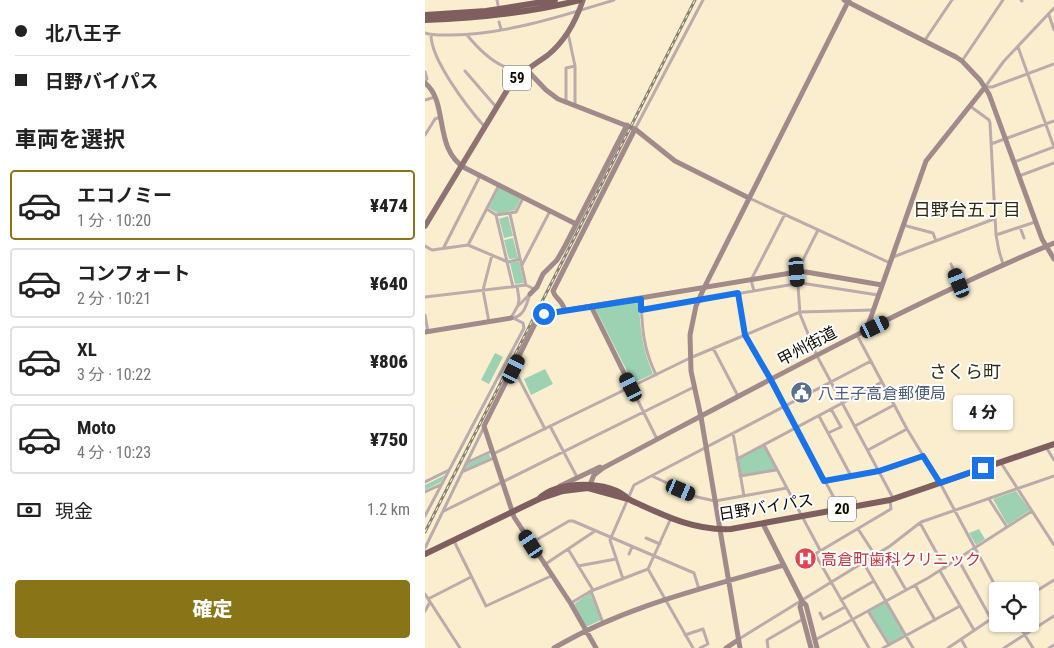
<!DOCTYPE html>
<html lang="ja">
<head>
<meta charset="utf-8">
<style>
  :root { --surface:#fff; --page:#f6f6f6; --text:#222; --muted:#767676; --line:#e0e0e0; --accent:#897417 }
  body { margin:0; font-family:"Roboto Condensed","Noto Sans JP",sans-serif; background:var(--page); color:var(--text); height:100vh; display:flex; flex-direction:column; font-size:19px; white-space:nowrap }
  * { box-sizing:border-box; margin:0 }
  p { font-size:16px; color:var(--muted) }
  .icon { flex:none; width:28px; height:28px; fill:none; stroke:currentColor; stroke-width:2; stroke-linecap:round; stroke-linejoin:round }
  .map { position:relative; flex:1; overflow:hidden }
  .side { display:flex; flex-direction:column; background:var(--surface); width:425px }
  .side>* { flex:none }
  .guide { display:grid; align-content:center; height:110px; padding:0 15px; background:var(--surface) }
  .tools { position:absolute; left:564px; top:582px; display:grid; gap:10px }
  .tools a { display:grid; place-items:center; width:50px; height:50px; border-radius:5px; background:var(--surface); box-shadow:0 1px 4px #0004; font-size:25px }
  .end { position:absolute; width:22px; height:22px; margin:-11px; border:6px solid #1a73e8; background:#fff; box-shadow:0 0 0 2px #fff }
  .from { border-radius:50% }
  .bubble { position:absolute; height:35px; border-radius:5px; background:var(--surface); box-shadow:0 1px 4px #0004; font-size:16px; font-weight:800; line-height:35px; text-align:center }
  .car { position:absolute; width:15px; height:30px; margin:-15px -8px; border-radius:6px; box-shadow:0 0 4px 1px #0007; background:linear-gradient(#222 24%,#8ab4d8 0 40%,#222 0 76%,#8ab4d8 0 86%,#222 0) }
  .guide b { display:flex; align-items:center; gap:18px; height:48px; font-size:19px }
  .guide b+b { border-top:1px solid var(--line) }
  .guide i { width:12px; height:12px; background:var(--text) }
  ul { padding:0; list-style:none }
  li { display:flex; align-items:center; gap:15px; height:70px; margin:0 10px 8px; padding:0 5px; border:2px solid var(--line); border-radius:5px }
  li div { flex:1 }
  li b { display:block; font-size:19px }
  li em { font-style:normal; font-weight:800 }
  li.selected { border-color:var(--accent) }
  li>.icon { width:45px; height:45px; stroke-width:1.5 }
  h2 { padding:0 15px; font-size:22px; line-height:60px }
  .pay { display:flex; align-items:center; gap:12px; height:55px; padding:0 15px; font-size:19px }
  .pay p { margin-inline-start:auto }
  .button { display:flex; gap:10px; margin-top:auto; padding:10px 15px }
  .button a { flex:1; height:58px; border-radius:5px; background:var(--accent); color:#fff; font-size:20px; font-weight:800; line-height:58px; text-align:center }
  main { display:flex; flex:1; min-height:0 }
  .map>svg:first-child { display:block }
  .green { fill:#9cd2b2 }
  .lines { fill:none; stroke-linecap:round; stroke-linejoin:round }
  .street { stroke:#bcabab; stroke-width:3 }
  .secondary { stroke:#a28a8b; stroke-width:5 }
  .primary { stroke:#8f7273; stroke-width:5.5 }
  .highway { stroke:#7f5e60; stroke-width:6 }
  .rail-casing { stroke:#8b836f; stroke-width:3 }
  .rail { stroke:#fff; stroke-width:1; stroke-dasharray:4; stroke-linecap:butt }
  .route { stroke:#1a73e8; stroke-width:6 }
  .labels { text-anchor:middle; dominant-baseline:central; stroke-width:4; stroke-linejoin:round; paint-order:stroke }
  .shield { fill:#fff; stroke:#57544f; stroke-width:1 }
  .shield-label { font-size:15px; font-weight:bold; fill:#0f0b03 }
  .street-label { font-size:16px; fill:#0f0b03; stroke:#fff }
  .service-label { font-size:16px; fill:#4e5e75; stroke:#fff; text-anchor:start }
  .health-label { font-size:16px; fill:#be3a42; stroke:#fff; text-anchor:start }
  .neighbourhood-label { font-size:18px; fill:#332a0f; stroke:#fff }
</style>
</head>
<body>
<main>
<section class="side">
<div class="guide">
<b><i class="from"></i>北八王子</b>
<b><i></i>日野バイパス</b>
</div>
<h2>車両を選択</h2>
<ul>
<li class="selected"><svg class="icon" aria-label="car" viewBox="0 0 24 24"><path d="M5 17H2v-5l4-1 3-4h7l3 4 3 1v5h-3M9 17h6M6 11h13"/><circle cx="7" cy="17" r="2"/><circle cx="17" cy="17" r="2"/></svg><div><b>エコノミー</b><p>1 分 · 10:20</p></div><em>¥474</em></li>
<li><svg class="icon" aria-label="car" viewBox="0 0 24 24"><path d="M5 17H2v-5l4-1 3-4h7l3 4 3 1v5h-3M9 17h6M6 11h13"/><circle cx="7" cy="17" r="2"/><circle cx="17" cy="17" r="2"/></svg><div><b>コンフォート</b><p>2 分 · 10:21</p></div><em>¥640</em></li>
<li><svg class="icon" aria-label="car" viewBox="0 0 24 24"><path d="M5 17H2v-5l4-1 3-4h7l3 4 3 1v5h-3M9 17h6M6 11h13"/><circle cx="7" cy="17" r="2"/><circle cx="17" cy="17" r="2"/></svg><div><b>XL</b><p>3 分 · 10:22</p></div><em>¥806</em></li>
<li><svg class="icon" aria-label="car" viewBox="0 0 24 24"><path d="M5 17H2v-5l4-1 3-4h7l3 4 3 1v5h-3M9 17h6M6 11h13"/><circle cx="7" cy="17" r="2"/><circle cx="17" cy="17" r="2"/></svg><div><b>Moto</b><p>4 分 · 10:23</p></div><em>¥750</em></li>
</ul>
<div class="pay"><svg class="icon" aria-label="cash" viewBox="0 0 24 24"><path d="M3 7h18v10H3z"/><circle cx="12" cy="12" r="2"/></svg>現金<p>1.2 km</p></div>
<div class="button"><a>確定</a></div>
</section>
<div class="map">
<svg width="629" height="648" viewBox="0 0 629 648">
  <rect width="100%" height="100%" fill="#faeecf"/>
  <path class="green" d="M74,187L96,198L90,210L74,214L64,208Z
    M83,216L88,236L79,238L74,219Z
    M88,238L93,258L84,259L79,240Z
    M94,261L99,283L90,284L85,263Z
    M214,301C215,329 217,348 228,374L208,383L170,308Z
    M70,353L78,357L64,384L56,380Z
    M120,369L128,384L106,395L99,379Z
    M339,445L351,470L315,476L312,459Z
    M64,454L66,458L39,471L42,464Z
    M20,475L16,482L0,490V485Z
    M591,491L605,510L584,524H582L568,499Z
    M554,529L560,539L551,545L544,533Z
    M165,593L176,620L161,627L149,604Z
    M460,601L480,636L464,645L443,611Z"/>
  <g class="lines">
    <path class="street" d="M72,0L73,5
      M596,0L597,1
      M624,15L629,30
      M74,22L76,29
      M0,33C9,36 18,35 27,35C82,34 137,16 189,0
      M143,33L150,66V106
      M6,35C6,60 43,108 59,126
      M42,35C51,46 65,60 78,66C85,68 91,69 97,72
      M500,40L527,0
      M593,47L629,147
      M537,61L578,0
      M40,71L72,108
      M0,72L2,79L0,81
      M560,87L579,61L629,8
      M560,87H567L629,64
      M0,100L10,97
      M141,103V68L150,66
      M545,106L564,120L565,123L571,235L574,251L578,264
      M210,129L278,0
      M0,135L10,119L15,117
      M566,144L629,121
      M589,162L629,147
      M594,176L629,163
      M324,198L465,263
      M62,209L71,215L91,212L98,198
      M85,214L101,285
      M71,215L88,287
      M478,225L508,233L511,241
      M595,227L599,238
      M393,230L372,272L375,314L392,356L468,498
      M571,235L610,222
      M43,245L74,185
      M0,246L7,250L43,245L83,262L95,259
      M19,247L55,176
      M468,257L569,219
      M526,264L535,285
      M97,265L125,211
      M92,286L94,299L93,305
      M329,291L326,280L360,214
      M313,293L320,335L346,380L415,509
      M0,297L101,285L109,289
      M216,299C217,328 218,348 231,375
      M216,310L376,283L453,295
      M0,315L3,332
      M86,318L92,307L103,296
      M88,318C100,315 101,305 105,294
      M64,322L58,290L67,255
      M432,335L482,429L515,483L573,591
      M288,348L313,396
      M89,369L120,429
      M206,387L232,439
      M394,416L426,476
      M125,426L152,477
      M430,426L469,405
      M308,433L319,496
      M403,433L416,427L406,409
      M339,445L395,550
      M621,447L629,460
      M443,450L482,429
      M68,454L265,358L375,312L448,310
      M312,459L457,382
      M41,463L67,451
      M576,463L629,545
      M37,472L69,458
      M227,476L272,497L290,501L362,488
      M315,476L351,470
      M399,481L454,471L498,456
      M0,482L24,470
      M0,492L17,484
      M564,499L582,527
      M19,511L269,387
      M0,516L99,328L98,323L88,318
      M495,523L520,568
      M433,529L450,555
      M221,538L235,544
      M29,541L61,606L126,576
      M106,543L144,521H148L269,573L274,589
      M0,548L59,427
      M143,549L168,590
      M458,550L481,590
      M204,554L207,547
      M533,559L566,619
      M438,562L488,648
      M119,565L170,531
      M153,566L191,559
      M223,569L268,648
      M515,571L549,630
      M198,579L185,540L209,485L446,361
      M490,585L510,620
      M166,591L178,623
      M0,594L35,648
      M605,595L629,580
      M3,599L46,577
      M416,600L449,581
      M146,603L166,591L223,569L246,518
      M0,611L5,602
      M443,611L464,645
      M395,613L398,619L420,607
      M593,624L608,648
      M260,635L278,629L283,644L275,648
      M314,639L465,546L496,522L629,476
      M536,639L541,648
      M390,640L503,578L607,511
      M343,648L342,640L378,619
      M444,648L390,554L466,509L465,500
      M458,648L535,606
      M523,648L572,615
      M579,648L629,616
      M624,648L629,645"/>
    <path class="secondary" d="M419,0L531,57L537,61L555,80L564,94L617,239L629,259
      M101,69L121,90L133,99L210,129L250,161L324,198
      M0,83C24,102 8,149 40,168L151,224
      M105,294L112,287L118,274L132,260L140,246L202,125
      M166,306L206,387
      M140,311C137,299 130,299 128,291L210,129
      M441,331L501,161L560,87
      M0,332L86,318
      M135,486L175,467
      M164,487L169,475L178,468C326,390 474,308 629,243
      M338,524L377,601L381,605L392,648
      M377,601L375,607L386,648
      M129,648C200,606 280,588 359,565
      M171,648L146,604L89,517L59,426L114,316L119,314L372,272H381L457,285
      M301,648L313,640
      M315,648L276,417L266,371L265,335L271,306L279,288L424,0"/>
    <path class="primary" d="M0,226L84,87C95,73 109,65 123,55C140,41 151,21 158,0"/>
    <path class="highway" d="M0,15L61,11L130,0
      M0,20C52,18 104,13 155,0
      M203,499C236,514 268,531 306,529L465,500L629,444
      M0,554L114,499L138,491L163,488L203,499C187,480 130,480 114,499"/>
    <defs>
      <path id="rail" d="M0,532L270,0"/>
    </defs>
    <use href="#rail" class="rail-casing"/>
    <use href="#rail" class="rail"/>
  </g>
  <g class="lines">
    <path class="route" d="M119,314L216,299V310L313,293L320,335L346,380L399,481L454,471L498,456L515,483L558,468"/>
  </g>
  <defs>
    <symbol id="civic-disc" viewBox="-11 -11 22 22"><circle r="9.5" fill="#5c6f8a" stroke="#fff"/><path d="M-.6-6.5H3V-4.5H.6V-3L4-1V1h2V6H-6V1h2V-1L-.6-3ZM-1.2 2.5V6h2.4V2.5Z" fill="#fff"/></symbol>
    <symbol id="hospital-disc" viewBox="-11 -11 22 22"><circle r="9.5" fill="#e0444e" stroke="#fff"/><path d="M-5-5h3v3.5h4V-5h3V5h-3V1.5h-4V5h-3Z" fill="#fff"/></symbol>
  </defs>
  <g fill-rule="evenodd">
    <use href="#civic-disc" x="364" y="380" width="25" height="25"/>
    <use href="#hospital-disc" x="368" y="546" width="25" height="25"/>
  </g>
  <g class="labels">
    <g class="shield">
      <rect x="78" y="65.5" width="28" height="25" rx="4"/>
      <rect x="403" y="496.5" width="28" height="25" rx="4"/>
    </g>
    <g class="shield-label">
      <text x="92" y="78">59</text>
      <text x="417" y="509">20</text>
    </g>
    <g class="street-label">
      <text transform="translate(382 346) rotate(-28)">甲州街道</text>
      <text transform="translate(341 507) rotate(-9)">日野バイパス</text>
    </g>
    <g class="service-label">
      <text x="393" y="393">八王子高倉郵便局</text>
    </g>
    <g class="health-label">
      <text x="396" y="559">高倉町歯科クリニック</text>
    </g>
    <g class="neighbourhood-label">
      <text x="542" y="209">日野台五丁目</text>
      <text x="540" y="371">さくら町</text>
    </g>
  </g>
</svg>
<div class="tools">
<a><svg class="icon" aria-label="locate" viewBox="0 0 24 24"><circle cx="12" cy="12" r="6"/><path d="M12 2v4M12 18v4M2 12h4M18 12h4"/></svg></a>
</div>
<i class="end from" style="left:119px;top:314px"></i>
<i class="end" style="left:558px;top:468px"></i>
<div class="bubble" style="left:528px;top:395px;width:60px">4 分</div>
<i class="car" style="left:372px;top:272px;rotate:175deg"></i>
<i class="car" style="left:534px;top:283px;rotate:338deg"></i>
<i class="car" style="left:450px;top:327px;rotate:64deg"></i>
<i class="car" style="left:89px;top:369px;rotate:26deg"></i>
<i class="car" style="left:206px;top:387px;rotate:333deg"></i>
<i class="car" style="left:256px;top:490px;rotate:113deg"></i>
<i class="car" style="left:106px;top:544px;rotate:327deg"></i>
</div>
</main>
</body>
</html>
